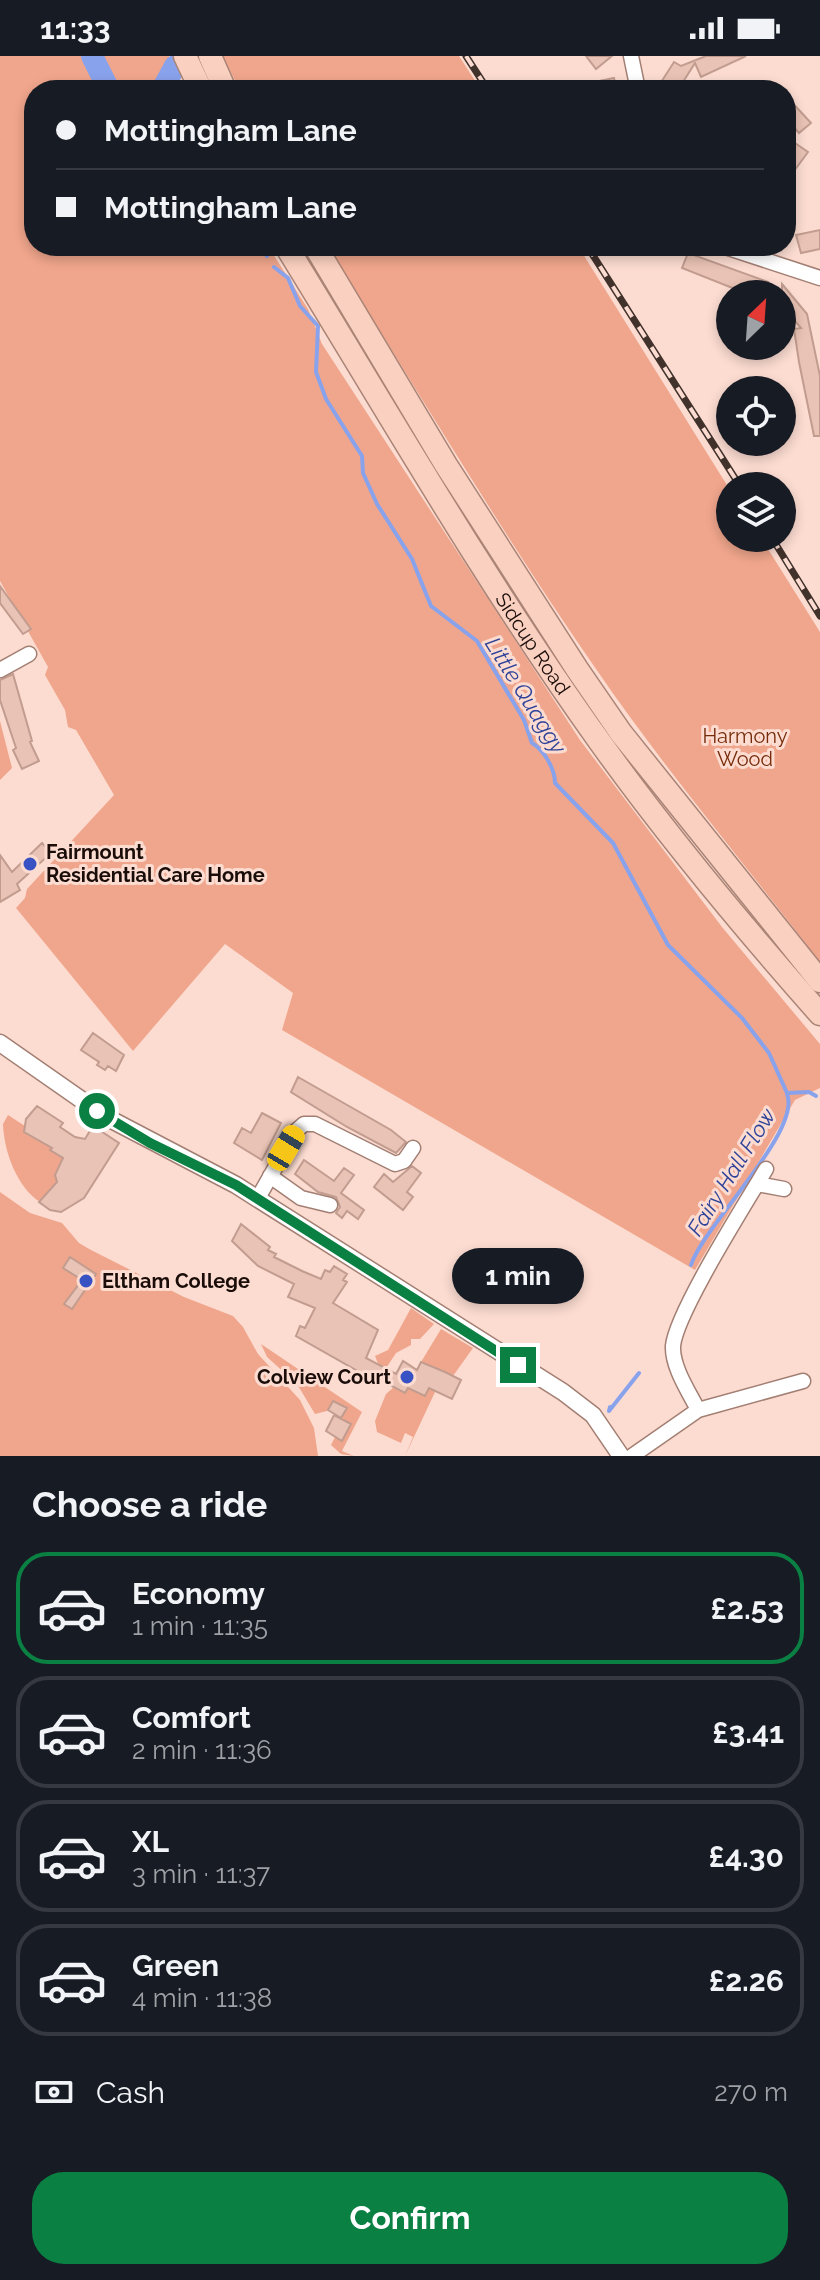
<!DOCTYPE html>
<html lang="en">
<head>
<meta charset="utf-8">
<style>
  :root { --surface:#171b24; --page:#20242c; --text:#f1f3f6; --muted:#9ea1a6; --line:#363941; --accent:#0b8043 }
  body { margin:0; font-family:Raleway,sans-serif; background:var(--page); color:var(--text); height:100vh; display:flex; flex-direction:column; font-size:30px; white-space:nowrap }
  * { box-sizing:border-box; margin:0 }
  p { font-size:26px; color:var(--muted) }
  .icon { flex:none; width:44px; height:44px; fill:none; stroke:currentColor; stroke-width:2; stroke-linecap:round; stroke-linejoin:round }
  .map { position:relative; height:1400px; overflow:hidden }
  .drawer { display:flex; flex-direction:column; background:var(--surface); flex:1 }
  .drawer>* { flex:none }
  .hud { position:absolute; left:24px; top:24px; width:772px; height:176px; border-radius:32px; box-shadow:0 4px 12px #0003; display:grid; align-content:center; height:176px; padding:0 32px; background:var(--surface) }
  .needle { width:52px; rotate:25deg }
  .buttons { position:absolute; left:716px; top:224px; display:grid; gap:16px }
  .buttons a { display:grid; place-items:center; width:80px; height:80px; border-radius:50%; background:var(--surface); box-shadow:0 4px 12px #0003; font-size:40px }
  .end { position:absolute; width:36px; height:36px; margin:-18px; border:10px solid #0b8043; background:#fff; box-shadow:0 0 0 4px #fff }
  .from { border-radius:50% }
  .bubble { position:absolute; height:56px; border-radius:28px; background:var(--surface); box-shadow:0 4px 12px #0003; font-size:26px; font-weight:700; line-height:56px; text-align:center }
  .car { position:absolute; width:24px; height:48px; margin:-24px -12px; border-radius:10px; box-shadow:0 0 6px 2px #0007; background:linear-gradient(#f5c518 24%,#345 0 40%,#f5c518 0 76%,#345 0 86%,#f5c518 0) }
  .hud b { display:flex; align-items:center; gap:28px; height:76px; font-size:30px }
  .hud b+b { border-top:2px solid var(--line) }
  .hud i { width:20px; height:20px; background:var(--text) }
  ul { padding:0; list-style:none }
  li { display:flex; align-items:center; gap:24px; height:112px; margin:0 16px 12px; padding:0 16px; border:4px solid var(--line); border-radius:32px }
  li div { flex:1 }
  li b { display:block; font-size:30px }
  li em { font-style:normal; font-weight:700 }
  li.on { border-color:var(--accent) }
  li>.icon { width:72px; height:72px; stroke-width:1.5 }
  h2 { padding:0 32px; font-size:36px; line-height:96px }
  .pay { display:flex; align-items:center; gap:20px; height:88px; padding:0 32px; font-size:30px }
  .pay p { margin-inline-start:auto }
  .primary-button { display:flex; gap:16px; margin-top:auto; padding:16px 32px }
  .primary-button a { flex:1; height:92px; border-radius:32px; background:var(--accent); color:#fff; font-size:32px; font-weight:700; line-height:92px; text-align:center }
  .status { display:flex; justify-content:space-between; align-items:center; height:56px; padding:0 40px; background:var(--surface); direction:ltr }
  .status svg { height:22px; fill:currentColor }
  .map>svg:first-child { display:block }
  .green { fill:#f0a68c }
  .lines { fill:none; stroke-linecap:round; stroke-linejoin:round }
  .stream { stroke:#89a2ec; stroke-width:4 }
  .river { stroke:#89a2ec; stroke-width:22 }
  .building { fill:#e9c3b5; stroke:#c19c8f; stroke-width:2 }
  .minor-casing { stroke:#a37f73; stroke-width:17 }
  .tertiary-casing { stroke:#a37f73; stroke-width:19 }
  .trunk-casing { stroke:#aa8476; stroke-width:25 }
  .minor { stroke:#fff; stroke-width:14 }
  .tertiary { stroke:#fff; stroke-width:16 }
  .trunk { stroke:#fad0c0; stroke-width:22 }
  .rail-casing { stroke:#42322c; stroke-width:7 }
  .rail { stroke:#fcdcd1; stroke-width:4; stroke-dasharray:12; stroke-linecap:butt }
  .route { stroke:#0b8043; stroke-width:10 }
  .poi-dot { fill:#3852c4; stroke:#fcdcd1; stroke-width:3 }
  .labels { text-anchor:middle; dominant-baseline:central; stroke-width:6; stroke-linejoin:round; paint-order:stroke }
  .street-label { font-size:20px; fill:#1a0d09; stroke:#fcdcd1 }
  .park-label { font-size:20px; fill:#752a09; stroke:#fcdcd1 }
  .poi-label { font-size:20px; font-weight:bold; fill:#1a0d09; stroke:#fcdcd1; text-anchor:start }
  .water-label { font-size:22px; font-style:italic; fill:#2d4298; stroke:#fcdcd1 }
</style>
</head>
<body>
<div class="status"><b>11:33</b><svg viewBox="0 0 49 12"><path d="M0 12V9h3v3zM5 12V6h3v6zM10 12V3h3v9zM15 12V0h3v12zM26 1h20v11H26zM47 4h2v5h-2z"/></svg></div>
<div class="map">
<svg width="820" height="1400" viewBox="0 0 820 1400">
  <rect width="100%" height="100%" fill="#fcdcd1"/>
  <path class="green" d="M0,0H169L183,34H34V190H268L308,253L322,288L580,684L722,871L820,988V1032L795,1044L695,1214L282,974L293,937L225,888L133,995L16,852L25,842L27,833L114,739L76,674L68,671L65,654L45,619L48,611L0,525Z
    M222,0H459L481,34H240Z
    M327,190H578L730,434V482H761L820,576V906C745,808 666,715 596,613C501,476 416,332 327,190Z
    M0,665L12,712L0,724Z
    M8,1059L25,1070L24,1076L52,1091L51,1095L66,1104L58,1128L40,1146C17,1131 4,1096 3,1068Z
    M0,1136L30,1157L62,1167L79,1187L91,1194L184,1241L233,1260L243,1271L258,1298L300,1344L314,1372L318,1400H0Z
    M411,1252L434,1268L420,1283H411V1289L396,1297L379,1323L373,1321L379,1310L375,1300L388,1294Z
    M441,1273L473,1292L453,1320L444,1317L405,1400L413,1381L405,1377L401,1387L377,1376L375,1365L386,1338L394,1331L408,1332L425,1340L437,1315L421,1306Z
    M261,1288L362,1356L342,1395L354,1400L341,1398L331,1389L335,1381L342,1385L350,1368L341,1363L347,1352L333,1345L327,1355L315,1358L297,1328L267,1301Z"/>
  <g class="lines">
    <path class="stream" d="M250,190H259L267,200
      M274,211L288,222L300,250L318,270L316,316L326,343L362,400L363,417L377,448L412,503L431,550L477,585L524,664L532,687C544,694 555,713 555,727L613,787L668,889L742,962L769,997L787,1037L809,1036L816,1040
      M691,1209C704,1169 802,1075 787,1038
      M610,1351L609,1355L639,1317"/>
    <path class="river" d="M92,0L109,34
      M162,34L175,10"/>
  </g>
  <path class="building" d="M586,0H612L596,13Z
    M706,0H746L701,21L695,7L678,34L658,31L674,6L681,10Z
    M614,22L617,34H601L599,25Z
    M786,40L811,67L799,77L786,62Z
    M792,85L808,96L786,126V94Z
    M820,174V193L801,197L796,179Z
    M688,197L768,226L765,238L735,233L682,212Z
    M782,228L807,258L820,320V380H814L799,306L794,273L801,272L782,250Z
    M0,530L31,573L23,578L0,547Z
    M13,618L32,685L30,686L39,705L22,713L13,694L16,692L0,644V624Z
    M42,787L51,797L17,828L20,834L0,846V799L12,816Z
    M93,977L124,999L116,1015L108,1010L105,1014L97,1009L99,1006L81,994Z
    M298,1021L391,1074L406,1086L396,1097L347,1071L291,1036Z
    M37,1050L63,1067L60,1071L75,1081L85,1083L93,1070L119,1087L84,1142L61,1156L50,1154L39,1146L57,1126L55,1119L63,1102L50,1094L52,1092L24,1076L26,1063Z
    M262,1057L281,1067L262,1104L234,1087L242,1072L251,1077Z
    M304,1104L334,1125L344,1112L354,1119L341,1137L364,1154L358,1163L347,1155L342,1162L336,1157L340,1151L336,1141L318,1136L295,1118Z
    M412,1110L421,1117L407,1136L413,1141L403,1154L374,1131L384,1118L393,1126Z
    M241,1168L270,1191L268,1194L276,1198L274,1201L302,1215L321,1223L325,1214L330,1216L334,1210L347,1218L343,1224L347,1226L333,1247L378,1274L366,1302L396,1318L403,1305L417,1314L421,1306L445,1316L461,1324L452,1343L429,1332L425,1340L408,1332L405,1337L371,1319L370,1322L296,1280L300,1270L305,1272L315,1252L288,1241L294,1228L258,1210L232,1185Z
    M70,1201L96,1218L72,1253L64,1248L82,1224L63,1212Z
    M333,1345L347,1352L341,1362L328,1354Z
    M334,1359L351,1368L342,1385L326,1375Z"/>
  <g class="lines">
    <defs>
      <path id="minor" d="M631,0L638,34
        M722,190L820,222
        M0,614L29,598
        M270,1120L301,1142L330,1149
        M757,1128L784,1133
        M258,1142L296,1075L304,1068H315L395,1108L404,1105L413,1092
        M698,1354C689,1336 672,1311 673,1290C676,1257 746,1147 766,1113
        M632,1400L698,1354L803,1325"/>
      <path id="tertiary" d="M0,987L106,1061L236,1129L563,1336L593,1359L621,1400"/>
      <g id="trunk">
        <path d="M185,0L201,34"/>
        <path d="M210,0L225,34"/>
        <path id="s1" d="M286,190C388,356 486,527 600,686C668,781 743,871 820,958"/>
        <path d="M315,190L446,409L577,613L621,677L820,925"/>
      </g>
    </defs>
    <use href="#minor" class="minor-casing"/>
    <use href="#tertiary" class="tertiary-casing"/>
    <use href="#trunk" class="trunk-casing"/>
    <use href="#minor" class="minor"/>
    <use href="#tertiary" class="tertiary"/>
    <use href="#trunk" class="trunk"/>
    <defs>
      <path id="rail" d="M466,0L488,34
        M587,190L740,430
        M772,482L820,560"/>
    </defs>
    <use href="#rail" class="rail-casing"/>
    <use href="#rail" class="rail"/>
  </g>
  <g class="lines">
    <path class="route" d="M97,1055L150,1087L236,1129L518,1309"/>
  </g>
  <g class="poi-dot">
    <circle cx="30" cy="808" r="8"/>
    <circle cx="86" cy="1225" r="8"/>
    <circle cx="407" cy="1321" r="8"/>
  </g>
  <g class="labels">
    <g class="street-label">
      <text stroke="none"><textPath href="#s1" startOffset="468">Sidcup Road</textPath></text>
    </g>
    <g class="park-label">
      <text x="745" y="680">Harmony<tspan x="745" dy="23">Wood</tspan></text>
    </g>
    <g class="poi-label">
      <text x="46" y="796">Fairmount<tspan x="46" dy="23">Residential Care Home</tspan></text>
      <text x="102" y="1225">Eltham College</text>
      <text x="391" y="1321" text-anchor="end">Colview Court</text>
    </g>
    <g class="water-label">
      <text transform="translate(526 639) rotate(58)">Little Quaggy</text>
      <text transform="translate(731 1116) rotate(-58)">Fairy Hall Flow</text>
    </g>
  </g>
</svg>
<div class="buttons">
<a><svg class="needle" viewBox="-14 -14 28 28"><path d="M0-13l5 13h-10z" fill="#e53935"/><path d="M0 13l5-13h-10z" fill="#9ea1a6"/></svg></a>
<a><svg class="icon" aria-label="locate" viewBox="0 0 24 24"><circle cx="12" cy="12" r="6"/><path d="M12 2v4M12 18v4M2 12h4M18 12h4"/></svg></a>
<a><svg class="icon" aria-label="layers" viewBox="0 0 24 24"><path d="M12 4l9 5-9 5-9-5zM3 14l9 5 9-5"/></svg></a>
</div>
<i class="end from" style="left:97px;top:1055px"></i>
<i class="end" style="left:518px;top:1309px"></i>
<div class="bubble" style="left:452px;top:1192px;width:132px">1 min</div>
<i class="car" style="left:286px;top:1092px;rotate:31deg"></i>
<div class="hud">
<b><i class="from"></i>Mottingham Lane</b>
<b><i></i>Mottingham Lane</b>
</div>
</div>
<section class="drawer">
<h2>Choose a ride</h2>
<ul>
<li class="on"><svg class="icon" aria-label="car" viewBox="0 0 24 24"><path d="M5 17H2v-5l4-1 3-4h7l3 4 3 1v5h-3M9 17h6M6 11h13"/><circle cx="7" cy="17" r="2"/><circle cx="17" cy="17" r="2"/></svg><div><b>Economy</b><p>1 min · 11:35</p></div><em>£2.53</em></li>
<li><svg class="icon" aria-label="car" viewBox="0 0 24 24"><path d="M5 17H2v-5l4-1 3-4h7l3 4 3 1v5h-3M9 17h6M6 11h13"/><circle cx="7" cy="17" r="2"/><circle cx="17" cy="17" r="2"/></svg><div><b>Comfort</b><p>2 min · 11:36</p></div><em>£3.41</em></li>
<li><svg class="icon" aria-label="car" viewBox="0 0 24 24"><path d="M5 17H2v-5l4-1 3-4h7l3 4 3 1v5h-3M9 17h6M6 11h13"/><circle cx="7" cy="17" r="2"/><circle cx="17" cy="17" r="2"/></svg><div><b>XL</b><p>3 min · 11:37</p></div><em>£4.30</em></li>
<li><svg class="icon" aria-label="car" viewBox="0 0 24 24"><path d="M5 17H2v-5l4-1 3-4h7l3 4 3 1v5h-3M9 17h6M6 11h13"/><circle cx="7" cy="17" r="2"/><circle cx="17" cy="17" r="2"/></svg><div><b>Green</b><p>4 min · 11:38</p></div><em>£2.26</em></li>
</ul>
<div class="pay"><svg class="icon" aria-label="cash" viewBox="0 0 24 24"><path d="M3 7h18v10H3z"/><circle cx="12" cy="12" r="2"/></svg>Cash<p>270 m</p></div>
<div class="primary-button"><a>Confirm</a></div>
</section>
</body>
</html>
